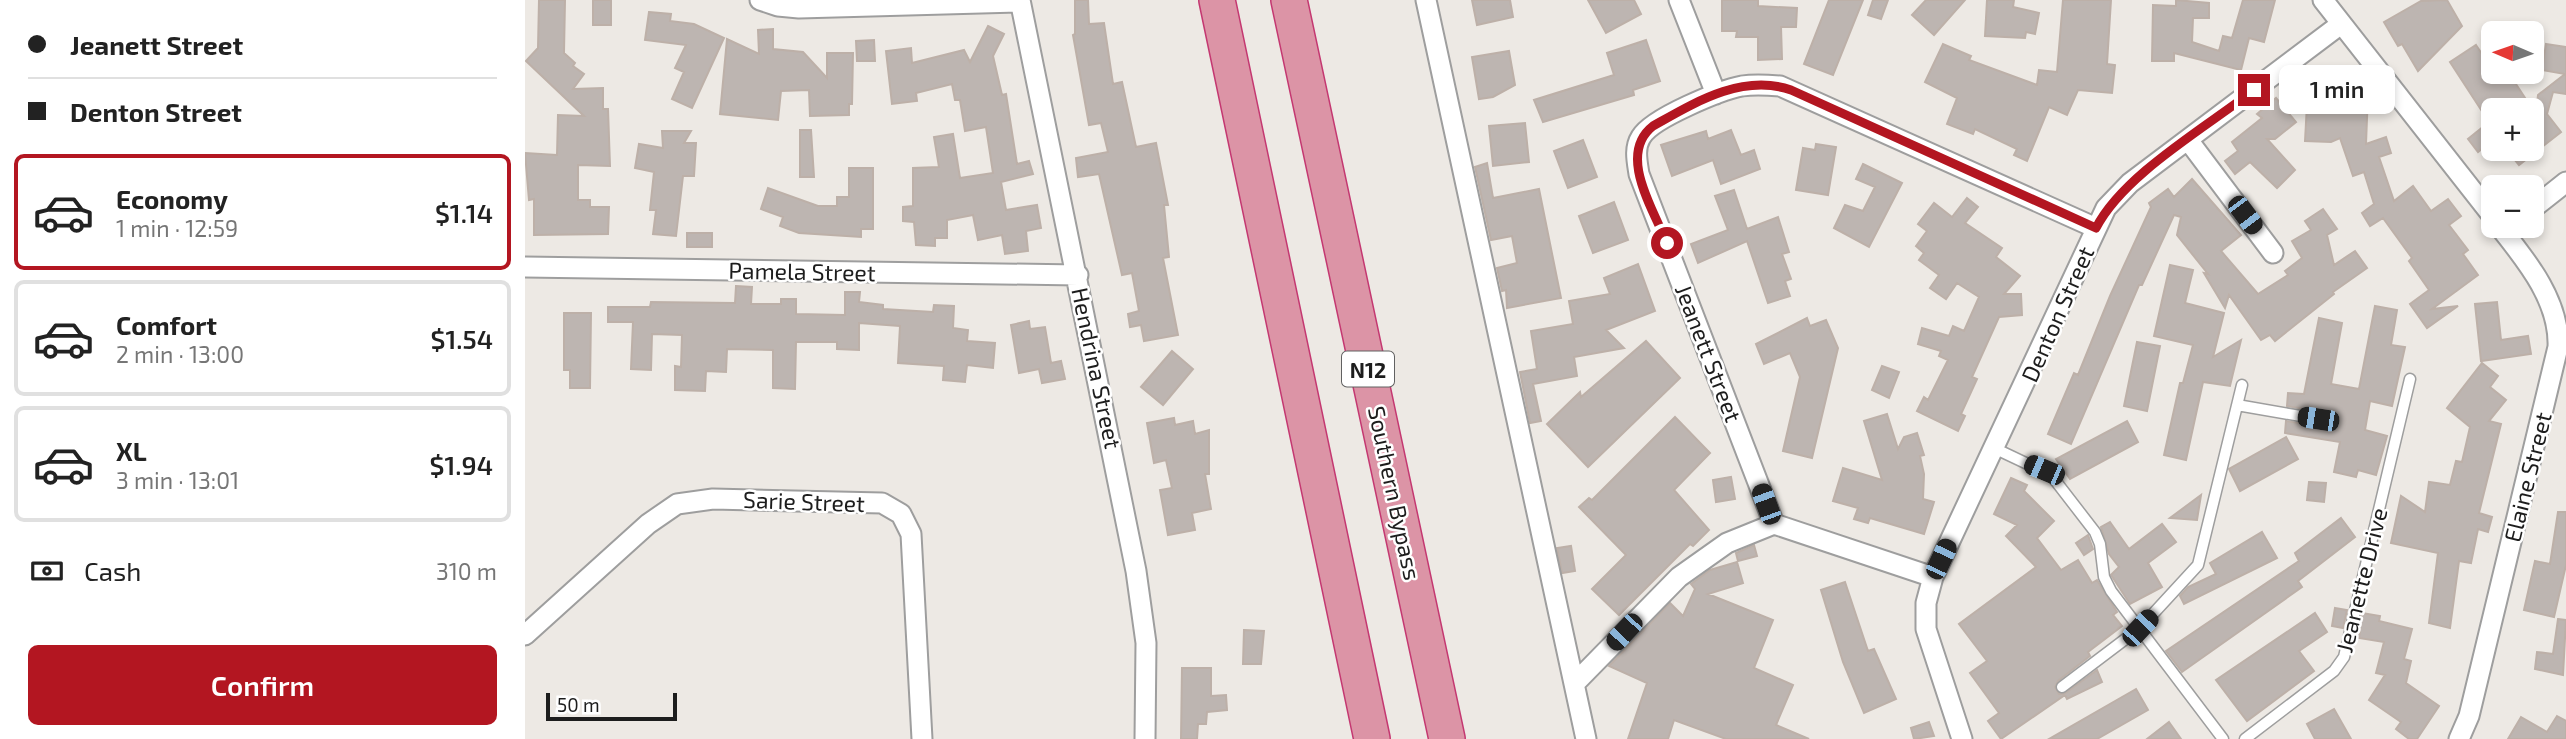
<!DOCTYPE html>
<html lang="en">
<head>
<meta charset="utf-8">
<style>
  :root { --surface:#fff; --page:#f2f2f2; --text:#222; --muted:#767676; --line:#e0e0e0; --accent:#b31621 }
  body { margin:0; font-family:"Exo 2",sans-serif; background:var(--page); color:var(--text); height:100vh; display:flex; flex-direction:column; font-size:26px; white-space:nowrap }
  * { box-sizing:border-box; margin:0 }
  p { font-size:23px; color:var(--muted) }
  .icon { flex:none; width:38px; height:38px; fill:none; stroke:currentColor; stroke-width:2; stroke-linecap:round; stroke-linejoin:round }
  .map { position:relative; flex:1; overflow:hidden }
  .panel { display:flex; flex-direction:column; background:var(--surface); width:525px }
  .panel>* { flex:none }
  .guide { display:grid; align-content:center; height:154px; padding:0 28px; background:var(--surface) }
  .needle { width:46px; rotate:272deg }
  .buttons { position:absolute; left:1956px; top:21px; display:grid; gap:14px }
  .buttons a { display:grid; place-items:center; width:63px; height:63px; border-radius:10px; background:var(--surface); box-shadow:0 4px 10px #0003; font-size:35px }
  .scale { position:absolute; left:21px; bottom:18px; width:131px; box-sizing:border-box; padding-left:7px; border:4px solid #1d1d1d; border-top:0; font-size:19px; line-height:24px; white-space:nowrap; color:#1d1d1d; -webkit-text-stroke:5px #fff; paint-order:stroke }
  .end { position:absolute; width:32px; height:32px; margin:-16px; border:9px solid #b31621; background:#fff; box-shadow:0 0 0 4px #fff }
  .from { border-radius:50% }
  .bubble { position:absolute; height:49px; border-radius:10px; background:var(--surface); box-shadow:0 4px 10px #0003; font-size:23px; font-weight:600; line-height:49px; text-align:center }
  .car { position:absolute; width:21px; height:42px; margin:-21px -10px; border-radius:9px; box-shadow:0 0 5px 2px #0007; background:linear-gradient(#222 24%,#8ab4d8 0 40%,#222 0 76%,#8ab4d8 0 86%,#222 0) }
  .guide b { display:flex; align-items:center; gap:24px; height:66px; font-size:26px }
  .guide b+b { border-top:2px solid var(--line) }
  .guide i { width:18px; height:18px; background:var(--text) }
  ul { padding:0; list-style:none }
  li { display:flex; align-items:center; gap:21px; height:116px; margin:0 14px 10px; padding:0 14px; border:4px solid var(--line); border-radius:10px }
  li div { flex:1 }
  li b { display:block; font-size:26px }
  li em { font-style:normal; font-weight:600 }
  li.selected { border-color:var(--accent) }
  li>.icon { width:63px; height:63px; stroke-width:1.5 }
  .pay { display:flex; align-items:center; gap:18px; height:77px; padding:0 28px; font-size:26px }
  .pay p { margin-inline-start:auto }
  .cta { display:flex; gap:14px; margin-top:auto; padding:14px 28px }
  .cta a { flex:1; height:80px; border-radius:10px; background:var(--accent); color:#fff; font-size:28px; font-weight:600; line-height:80px; text-align:center }
  main { display:flex; flex:1; min-height:0 }
  .map>svg:first-child { display:block }
  .building { fill:#bdb5b1; stroke:#bdb0a8; stroke-width:2 }
  .lines { fill:none; stroke-linecap:round; stroke-linejoin:round }
  .service-casing { stroke:#9e9e9e; stroke-width:13 }
  .minor-casing { stroke:#9e9e9e; stroke-width:23 }
  .motorway-casing { stroke:#c43871; stroke-width:38 }
  .service { stroke:#fff; stroke-width:10 }
  .minor { stroke:#fff; stroke-width:19 }
  .motorway { stroke:#dc94a6; stroke-width:35 }
  .route { stroke:#b31621; stroke-width:9 }
  .labels { text-anchor:middle; dominant-baseline:central; stroke-width:5; stroke-linejoin:round; paint-order:stroke }
  .shield { fill:#fff; stroke:#616161; stroke-width:2 }
  .shield-label { font-size:21px; font-weight:bold; fill:#1d1d1d }
  .street-label { font-size:23px; fill:#1d1d1d; stroke:#fff }
</style>
</head>
<body>
<main>
<section class="panel">
<div class="guide">
<b><i class="from"></i>Jeanett Street</b>
<b><i></i>Denton Street</b>
</div>
<ul>
<li class="selected"><svg class="icon" aria-label="car" viewBox="0 0 24 24"><path d="M5 17H2v-5l4-1 3-4h7l3 4 3 1v5h-3M9 17h6M6 11h13"/><circle cx="7" cy="17" r="2"/><circle cx="17" cy="17" r="2"/></svg><div><b>Economy</b><p>1 min · 12:59</p></div><em>$1.14</em></li>
<li><svg class="icon" aria-label="car" viewBox="0 0 24 24"><path d="M5 17H2v-5l4-1 3-4h7l3 4 3 1v5h-3M9 17h6M6 11h13"/><circle cx="7" cy="17" r="2"/><circle cx="17" cy="17" r="2"/></svg><div><b>Comfort</b><p>2 min · 13:00</p></div><em>$1.54</em></li>
<li><svg class="icon" aria-label="car" viewBox="0 0 24 24"><path d="M5 17H2v-5l4-1 3-4h7l3 4 3 1v5h-3M9 17h6M6 11h13"/><circle cx="7" cy="17" r="2"/><circle cx="17" cy="17" r="2"/></svg><div><b>XL</b><p>3 min · 13:01</p></div><em>$1.94</em></li>
</ul>
<div class="pay"><svg class="icon" aria-label="cash" viewBox="0 0 24 24"><path d="M3 7h18v10H3z"/><circle cx="12" cy="12" r="2"/></svg>Cash<p>310 m</p></div>
<div class="cta"><a>Confirm</a></div>
</section>
<div class="map">
<svg width="2041" height="739" viewBox="0 0 2041 739">
  <rect width="100%" height="100%" fill="#ede9e4"/>
  <path class="building" d="M14,0H40L39,53L50,63L48,66L59,74L48,89L78,88V109H83L85,166L53,165V200H65V207H84L83,234L9,235V199L4,200L0,153L32,155L33,115L59,116L1,61L13,48Z
    M68,0H86V25H68Z
    M550,0H563L564,24L579,23L588,84L597,82L611,147L631,143L643,205H639L644,257L638,258L653,335L619,341L616,325L605,327L603,314L614,311L607,273L597,275L574,174L553,177L551,158L583,152L576,123L564,125L548,35L550,34Z
    M947,0H985L988,17L952,25Z
    M1063,0H1109L1116,14L1081,33Z
    M1197,0H1233V6L1272,8L1271,27H1256L1257,59L1233,60V37H1211L1212,31H1197Z
    M1304,0H1338L1308,75L1279,64Z
    M1348,0H1363L1356,19L1343,15Z
    M1401,0H1440L1409,35L1387,15Z
    M1462,0H1489L1488,7L1514,13L1510,34L1501,32L1500,38L1460,36Z
    M1538,0H1586L1582,64L1590,65L1587,93L1553,90L1542,115L1524,107L1502,161L1489,155L1492,149L1450,129L1448,134L1422,124L1432,98L1400,82L1418,44L1446,56L1444,60L1512,85L1514,70L1532,72Z
    M1651,0L1684,3V18H1668L1667,42L1694,51L1698,36L1707,38L1718,0H1750L1739,42L1724,38L1716,70L1649,53V61H1627L1628,5L1651,6Z
    M1922,0L1937,26L1893,71L1877,44L1873,46L1859,22L1896,1Z
    M124,12L146,14L145,21L169,24L199,38L167,108L147,99L159,72L150,68L161,45L120,40Z
    M463,26L479,34L468,56L477,95L481,94L492,164L504,161L508,174L476,182L481,210L512,205L516,228L501,231L503,251L480,254L477,235L453,240L448,215L422,220V238H410V246L391,245L389,222L378,221V207L388,206V168L414,167L409,137L428,134L435,178L468,173L461,127L440,131L435,100H430L427,84L391,93L392,101L367,104L361,51L386,48L387,63L439,50L445,62Z
    M248,29V49L278,52L302,78V53H328L327,104H324V115L285,116L284,90L256,91L253,120L195,114L202,39L234,54L233,30Z
    M349,40L350,61H332L331,41Z
    M1121,40L1135,81L1108,90L1109,95L1018,122L1009,100L1089,75L1082,53Z
    M2021,44L2041,47V94L2028,92L2022,114L2036,132L1994,165L1981,149H2007L2013,95L2040,74L2017,70Z
    M1951,45L1969,72H1983L2008,110H1969V139L1953,152L1943,139L1964,122L1925,62Z
    M984,51L990,85L968,97L954,99L947,57Z
    M1794,91L1843,93L1841,144L1861,137L1866,153L1854,157L1869,201L1888,186L1906,211L1923,199L1936,216L1924,225L1943,250L1938,254L1953,275L1907,309L1933,306L1902,328L1885,304L1904,290L1884,261L1887,258L1858,218L1845,226L1837,213L1849,204L1839,172L1828,176L1815,138L1806,142L1780,141L1782,104L1794,105Z
    M1751,98L1771,122L1750,139H1742L1770,170L1752,188L1725,162L1710,174L1700,161L1713,151L1707,142L1737,118L1732,114Z
    M1000,123L1004,162L968,166L964,126Z
    M275,130H286L289,177H275Z
    M1206,130L1216,155L1229,150L1235,169L1196,184L1188,160L1147,176L1136,145L1181,131L1183,139Z
    M137,131H166L159,143H171L169,176H158L151,236L128,234L131,210H125L129,172L110,168L114,144L138,148Z
    M1058,140L1072,177L1043,188L1029,151Z
    M1291,144L1311,147L1303,195L1271,190L1278,148L1290,150Z
    M962,163L968,198L1014,189L1036,298L982,308L981,290L977,291L972,268L992,263L987,236L966,240L950,167Z
    M1338,164L1377,183L1344,247L1309,228L1320,205L1338,211L1350,187L1331,179Z
    M324,168H348V229H336V237L274,233L255,226L258,217L236,209L243,188L293,206H312V197H324Z
    M1667,179L1716,235L1696,251L1733,294L1763,275L1760,271L1777,258L1767,241L1786,230L1780,221L1798,209L1812,229L1802,235L1809,265L1830,251L1842,268L1808,292L1809,294L1750,341L1745,335L1736,340L1704,295L1700,308L1679,273L1683,274L1652,235L1656,217L1649,215L1617,285H1614L1546,444L1523,434L1549,373L1553,375L1585,296L1626,207L1624,203L1643,189L1649,197Z
    M1209,190L1222,229L1253,217L1264,252L1257,254L1266,279L1260,281L1265,296L1243,303L1222,241L1173,263L1166,244L1203,230L1190,196Z
    M1442,198L1453,207L1440,223L1477,248L1471,257L1495,276L1479,294H1496L1497,315L1474,317L1447,377L1452,379L1436,414L1440,416L1433,431L1392,411L1399,397L1403,400L1423,360L1414,356L1416,351L1393,344L1397,328L1424,336L1428,326L1439,331L1454,297L1432,283L1421,299L1405,288L1414,275L1394,260L1399,253L1391,246L1402,231L1393,224L1409,203L1427,217Z
    M1089,202L1103,240L1068,253L1054,216Z
    M162,233H187V247H162Z
    M1113,264L1130,311L1081,330L1099,348L1049,357L1052,376L1008,384L1016,421L1005,423L995,372L1012,369L1006,331L1048,324L1044,301L1085,294L1079,278Z
    M1645,265L1668,270L1660,303L1699,313L1688,357L1716,340L1705,386L1678,382L1661,460L1639,455L1655,383H1658L1668,345L1629,336Z
    M211,286L227,287L226,304H256V299H271V314L320,315V292H335L334,302L358,305V309L408,312L409,305L429,306L428,328L443,330L442,341L470,343L468,368L442,365L440,382L418,380L419,366L373,363L375,326L334,323V350L312,349V342H271L270,389L248,388V350L202,349L201,372L181,371L180,391L150,390V366L156,367L157,335L127,334L126,370L106,369L108,322H83V307H125L126,302L210,303Z
    M1972,302L1976,340L2003,336L2006,354L1956,361L1950,304Z
    M1850,306L1872,310L1866,345L1880,347L1867,406L1845,401L1840,430L1862,436L1851,475L1833,470L1831,477L1809,472L1815,442L1760,433L1761,421L1792,426L1800,420L1795,412L1762,406L1763,393L1779,394L1794,318L1817,323L1806,384L1834,389Z
    M39,313H66L65,388H45V370H39Z
    M1282,318L1285,326L1301,320L1313,348L1287,458L1258,451L1275,377L1265,353L1239,364L1231,344Z
    M504,321L505,329L520,327L526,363L536,361L540,379L517,383L514,369L494,373L486,325Z
    M1121,341L1155,378L1063,467L1022,424L1055,392L1056,397Z
    M1612,342L1635,346L1622,411L1599,406Z
    M647,351L668,369L638,405L616,387Z
    M1957,363L1973,376L1965,387L1981,400L1964,421L1976,424L1954,513L1967,517L1963,532L1953,529L1946,563L1934,561L1925,628L1904,623L1913,553L1866,543L1876,496L1900,512L1904,482L1925,485L1931,461L1937,462L1945,427L1922,408Z
    M1357,366L1374,372L1364,398L1347,390Z
    M1362,414L1373,449L1379,437L1392,433L1399,455L1395,456L1399,474L1398,499L1409,502L1399,534L1345,518L1343,523L1329,519L1333,508L1308,501L1318,468L1357,480L1339,421Z
    M1150,417L1185,453L1149,490L1184,530L1168,546L1165,544L1094,615L1067,589L1101,555L1054,507L1064,498L1067,500Z
    M649,418L650,425L668,421L670,434L684,430V474H680L686,509L667,513L670,530L643,535L635,490L647,488L641,460L629,463L622,423Z
    M1602,421L1613,442L1545,479L1531,459Z
    M1761,437L1773,459L1715,491L1704,469Z
    M1206,477L1210,499L1191,502L1188,480Z
    M1486,478L1502,485L1499,491L1529,521L1512,538L1536,570L1553,560L1567,583L1572,580L1592,612L1588,615L1597,626L1563,652L1565,656L1533,681L1530,687L1534,694H1539L1572,670L1577,682L1542,699L1540,695L1476,739L1463,721L1474,713L1445,673L1462,661L1434,624L1511,567L1481,536L1492,525L1469,514Z
    M1784,482L1801,483L1799,502L1782,500Z
    M1676,495L1672,520L1645,518Z
    M2033,512H2041V565L2029,617L1999,610L2010,561L2025,564Z
    M1816,518L1830,537L1773,581L1777,587L1657,672L1641,651L1774,561L1770,553Z
    M1585,522L1604,549L1637,524L1651,542L1623,563L1637,587L1605,604L1586,575L1594,567L1584,554L1576,527Z
    M1737,532L1752,558L1659,604L1655,596L1663,587L1691,574L1685,563Z
    M1563,535L1568,549L1559,555L1551,543Z
    M1229,545L1232,556L1213,561L1211,553Z
    M1046,546L1050,571L1037,573L1032,548Z
    M1212,562L1218,583L1183,594L1248,620L1229,668L1268,685L1251,725L1284,739H1201L1149,720L1143,739H1103L1122,683L1084,666L1145,603L1158,616L1170,589L1166,584L1185,570Z
    M1320,582L1343,651L1349,649L1371,699L1339,713L1318,662L1296,590Z
    M1810,608L1822,610L1818,628L1807,626Z
    M1790,613L1802,632L1774,651L1789,671L1722,721L1691,680Z
    M1837,613L1855,616L1854,621L1887,629L1879,659L1886,661L1881,683L1914,706L1892,739H1884L1871,729L1876,722L1844,700L1860,675L1851,673L1859,642L1834,638Z
    M2033,619L2041,620L2038,675L2010,669L2012,652L2028,654Z
    M719,630L739,631L736,664H718Z
    M657,668H686V696L701,695L702,710L682,712L681,724H673L672,739H656Z
    M1611,689L1623,710L1572,739H1524Z
    M1809,709L1826,739H1790L1782,724Z
    M2032,716L2041,721V739H1983L1996,717L2022,732Z
    M1404,722L1409,736L1389,739L1386,728Z
    M1644,722L1656,739H1622Z"/>
  <g class="lines">
    <defs>
      <path id="service" d="M1712,405L1793,419
        M1471,449L1526,475L1570,532L1575,544L1579,577L1586,591L1698,739
        M1537,687L1615,628L1673,565L1717,385
        M1720,739L1809,671L1819,657L1885,379"/>
      <path id="minor" d="M235,0L253,6L274,8L495,2
        M495,0L611,571L621,643L620,739
        M901,0L1061,739
        M1154,0L1191,94
        M1798,0L1969,218
        M1663,140L1748,253
        M2007,209L2041,182
        M0,267L553,275
        M1408,577L1249,524L1114,174C1112,161 1109,148 1116,137C1127,118 1196,90 1217,86C1230,84 1243,85 1255,86L1571,228
        M0,635L123,524L152,504L188,499L357,503L376,514L386,534L397,739
        M1051,682L1154,577L1202,543L1249,524
        M1437,739L1401,629V603L1408,577L1581,208L1605,183L1816,24
        M1934,739L1944,716L2033,347C2035,301 2001,260 1974,226"/>
      <path id="motorway" d="M692,0L847,739
        M764,0L922,739"/>
    </defs>
    <use href="#service" class="service-casing"/>
    <use href="#minor" class="minor-casing"/>
    <use href="#motorway" class="motorway-casing"/>
    <use href="#service" class="service"/>
    <use href="#minor" class="minor"/>
    <use href="#motorway" class="motorway"/>
  </g>
  <g class="lines">
    <path class="route" d="M1142,243C1128,209 1092,154 1128,126C1169,103 1217,73 1266,90L1571,228C1598,175 1680,128 1729,90"/>
  </g>
  <g class="labels">
    <rect class="shield" x="817" y="351.5" width="52" height="35" rx="5"/>
    <g class="shield-label">
      <text x="843" y="369">N12</text>
    </g>
    <g class="street-label">
      <text transform="translate(277 271) rotate(1)">Pamela Street</text>
      <text transform="translate(1532 314) rotate(-66)">Denton Street</text>
      <text transform="translate(1184 353) rotate(69)">Jeanett Street</text>
      <text transform="translate(572 368) rotate(78)">Hendrina Street</text>
      <text transform="translate(2002 477) rotate(-76)">Elaine Street</text>
      <text transform="translate(870 493) rotate(78)">Southern Bypass</text>
      <text transform="translate(279 501) rotate(2)">Sarie Street</text>
      <text transform="translate(1836 580) rotate(-76)">Jeanette Drive</text>
    </g>
  </g>
</svg>
<div class="buttons">
<a><svg class="needle" viewBox="-14 -14 28 28"><path d="M0-13l5 13h-10z" fill="#e53935"/><path d="M0 13l5-13h-10z" fill="#767676"/></svg></a>
<a>+</a>
<a>−</a>
</div>
<div class="scale">50 m</div>
<i class="end from" style="left:1142px;top:243px"></i>
<i class="end" style="left:1729px;top:90px"></i>
<div class="bubble" style="left:1754px;top:65px;width:116px">1 min</div>
<i class="car" style="left:1720px;top:215px;rotate:143deg"></i>
<i class="car" style="left:1793px;top:419px;rotate:279deg"></i>
<i class="car" style="left:1519px;top:470px;rotate:293deg"></i>
<i class="car" style="left:1241px;top:504px;rotate:340deg"></i>
<i class="car" style="left:1416px;top:559px;rotate:25deg"></i>
<i class="car" style="left:1615px;top:628px;rotate:43deg"></i>
<i class="car" style="left:1099px;top:632px;rotate:223deg"></i>
</div>
</main>
</body>
</html>
